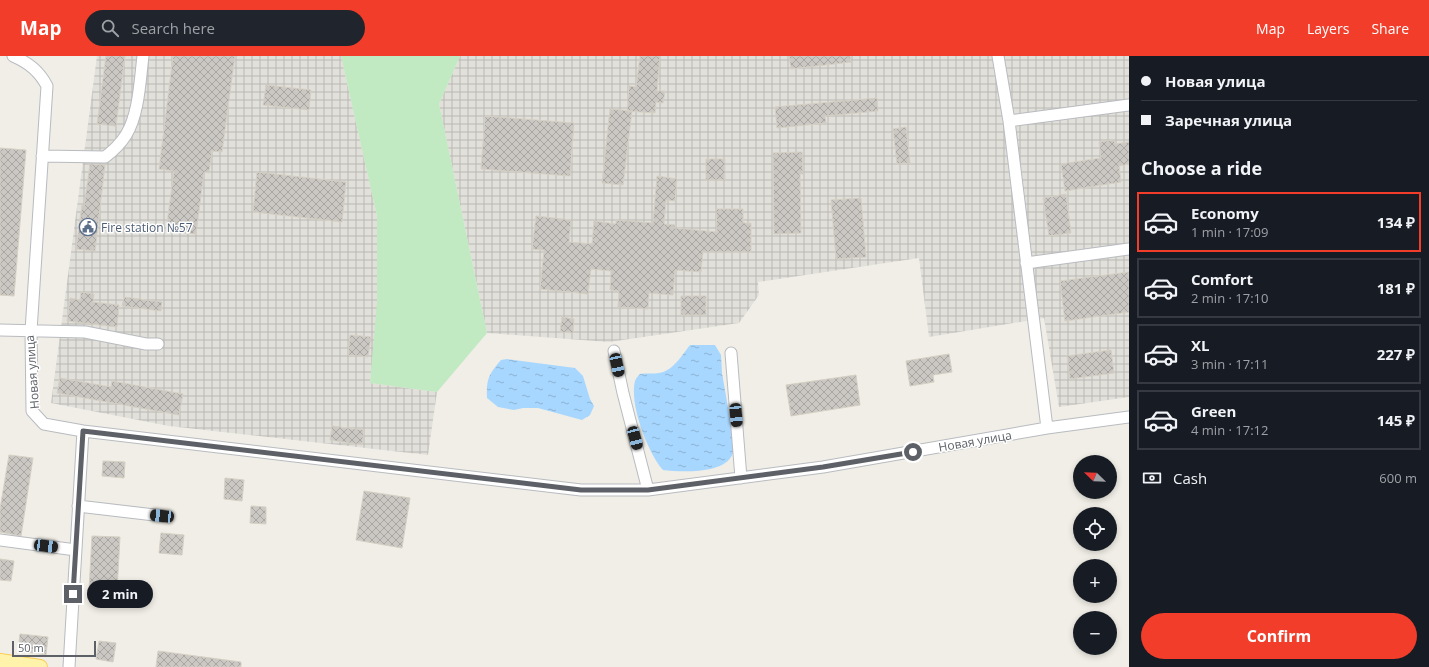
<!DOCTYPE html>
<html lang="en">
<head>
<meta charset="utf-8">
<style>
  :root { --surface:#171b24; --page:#20242c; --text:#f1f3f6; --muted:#9ea1a6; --line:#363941; --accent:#f23d2a }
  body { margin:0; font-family:"Open Sans",sans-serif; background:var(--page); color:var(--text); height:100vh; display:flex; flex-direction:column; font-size:15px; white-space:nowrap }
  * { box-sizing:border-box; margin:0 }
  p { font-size:13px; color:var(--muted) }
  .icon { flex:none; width:22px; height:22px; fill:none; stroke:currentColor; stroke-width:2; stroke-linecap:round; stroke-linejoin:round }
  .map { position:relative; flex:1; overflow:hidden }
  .drawer { display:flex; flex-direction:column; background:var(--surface); width:300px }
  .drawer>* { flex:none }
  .hud { display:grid; align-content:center; height:88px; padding:0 12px; background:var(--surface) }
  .needle { width:26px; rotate:293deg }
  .buttons { position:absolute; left:1073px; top:399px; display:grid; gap:8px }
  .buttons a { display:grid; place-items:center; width:44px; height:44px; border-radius:50%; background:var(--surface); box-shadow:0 2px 6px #0003; font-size:20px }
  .scale { position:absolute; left:12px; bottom:10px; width:84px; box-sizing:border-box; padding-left:4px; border:2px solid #5d6167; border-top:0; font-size:11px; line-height:14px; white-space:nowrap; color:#5d6167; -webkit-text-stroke:3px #fff; paint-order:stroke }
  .end { position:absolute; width:18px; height:18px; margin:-9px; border:5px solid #5d6167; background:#fff; box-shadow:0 0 0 2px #fff }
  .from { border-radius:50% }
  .bubble { position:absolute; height:28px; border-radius:14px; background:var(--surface); box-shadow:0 2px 6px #0003; font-size:13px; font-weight:700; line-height:28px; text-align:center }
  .car { position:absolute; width:12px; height:24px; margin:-12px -6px; border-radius:5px; box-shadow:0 0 3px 1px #0007; background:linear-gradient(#222 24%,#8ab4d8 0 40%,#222 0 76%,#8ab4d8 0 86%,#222 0) }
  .hud b { display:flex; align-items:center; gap:14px; height:38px; font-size:15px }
  .hud b+b { border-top:1px solid var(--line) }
  .hud i { width:10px; height:10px; background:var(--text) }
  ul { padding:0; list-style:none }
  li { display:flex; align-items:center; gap:12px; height:60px; margin:0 8px 6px; padding:0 4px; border:2px solid var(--line); border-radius:0px }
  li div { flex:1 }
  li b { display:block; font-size:15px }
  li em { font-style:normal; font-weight:700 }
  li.active { border-color:var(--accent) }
  li>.icon { width:36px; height:36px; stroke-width:1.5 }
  h2 { padding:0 12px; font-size:18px; line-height:48px }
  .pay { display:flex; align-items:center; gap:10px; height:44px; padding:0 12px; font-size:15px }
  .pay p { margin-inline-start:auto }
  .cta { display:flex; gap:8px; margin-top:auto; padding:8px 12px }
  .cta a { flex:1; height:46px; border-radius:24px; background:var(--accent); color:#fff; font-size:16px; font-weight:700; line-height:46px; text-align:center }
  header { display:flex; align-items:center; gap:24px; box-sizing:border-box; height:56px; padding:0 20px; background:var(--accent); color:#fff }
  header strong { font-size:19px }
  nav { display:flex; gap:22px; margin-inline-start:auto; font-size:14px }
  .search { width:280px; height:36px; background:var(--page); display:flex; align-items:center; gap:10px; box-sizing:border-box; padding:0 14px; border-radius:22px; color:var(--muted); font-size:15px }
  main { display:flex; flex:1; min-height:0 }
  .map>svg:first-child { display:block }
  .industrial { fill:url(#industrial-grid) }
  .green { fill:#c1e9c2 }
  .water { fill:url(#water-ripples) }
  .building { fill:url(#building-cross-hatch); stroke:#d6d0c4 }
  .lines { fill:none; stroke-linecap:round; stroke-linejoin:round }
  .minor-casing { stroke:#b8bbc0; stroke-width:13 }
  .major-casing { stroke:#f9ce57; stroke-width:16 }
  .minor { stroke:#fff; stroke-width:11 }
  .major { stroke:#fff3ac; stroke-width:14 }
  .route { stroke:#5d6167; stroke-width:5 }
  .labels { text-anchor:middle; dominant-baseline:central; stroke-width:3; stroke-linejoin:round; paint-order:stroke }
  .service-label { font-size:12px; fill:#4e5e75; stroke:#fff; text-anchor:start }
  .street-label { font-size:12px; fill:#5d6167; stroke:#fff }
</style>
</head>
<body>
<header>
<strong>Map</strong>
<div class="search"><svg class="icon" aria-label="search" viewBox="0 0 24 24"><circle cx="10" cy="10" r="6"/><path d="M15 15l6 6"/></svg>Search here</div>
<nav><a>Map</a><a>Layers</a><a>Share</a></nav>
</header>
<main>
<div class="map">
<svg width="1129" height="611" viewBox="0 0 1129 611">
  <defs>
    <pattern id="industrial-grid" width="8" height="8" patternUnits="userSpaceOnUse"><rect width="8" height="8" fill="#e1e0da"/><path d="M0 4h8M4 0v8" fill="none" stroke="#bab9b5"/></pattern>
    <pattern id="water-ripples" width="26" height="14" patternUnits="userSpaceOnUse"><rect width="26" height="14" fill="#a7d7ff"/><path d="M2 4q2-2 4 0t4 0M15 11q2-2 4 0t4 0" fill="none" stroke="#8bb2d2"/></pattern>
    <pattern id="building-cross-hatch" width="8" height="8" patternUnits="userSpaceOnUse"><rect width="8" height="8" fill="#cbc8c3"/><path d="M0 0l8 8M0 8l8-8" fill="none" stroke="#a8a6a2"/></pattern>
  </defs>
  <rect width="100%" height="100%" fill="#f0eee6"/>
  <path class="industrial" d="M97,0H341L377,160V260L370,327L437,336L428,399L169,370L51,347Z
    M460,0H1129V341L1059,351L1044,262L929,281L919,202L758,226L759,239L739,267L609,286L487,277L439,48Z"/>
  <path class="green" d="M341,0H460L439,48L487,277L437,336L370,327L377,247V160Z"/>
  <path class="water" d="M690,289H715L721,299L722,317L735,392C734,395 733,398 731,401C721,418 680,416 663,414C648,397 629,348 635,325C636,322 638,320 640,318C646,317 653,318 659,317C673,315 682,299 690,289Z
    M507,303L575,312L583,320L590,343L594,350L590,359L582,364L538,352H523L514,354L498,351L487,342C486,323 489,318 501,304Z"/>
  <path class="building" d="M106,0H125L116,70L97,68Z
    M173,0H235L222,96L212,95L209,117L204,116L196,178L166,175L174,115L159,113Z
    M640,0H660L657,35H665L663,47L656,46L655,57L627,55L629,30L636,31Z
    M789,0H850L851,6L791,13Z
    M266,29L311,34L309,54L263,49Z
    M877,42L878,55L825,60L826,67L777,72L775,51Z
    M610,53L632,55L623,129L602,127Z
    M485,60L574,67L570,120L481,113Z
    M906,71L910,107L897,108L893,73Z
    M1114,84L1115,88L1129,86V108L1119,110L1121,126L1065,135L1061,108L1101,102L1099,86Z
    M0,92L26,94L14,240L0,239Z
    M802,96L803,118H800L801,177L774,178L773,97Z
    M706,103H725V124H706Z
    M90,108L105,109L95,195L76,193L82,149L84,150Z
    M257,116L346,126L342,166L253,156Z
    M657,120L677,123L675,145L666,144L664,168L675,169V172L717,176L716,153H743V167H751V196H703L701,216L675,214L673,239L649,237L648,253L618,251L619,235L610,234L611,215L591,213L588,238L540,233L544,194L532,193L536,160L571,164L569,186L592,188L594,165L616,168V164L653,167Z
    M1066,138L1071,177L1049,180L1043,142Z
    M861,142L866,201L836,203L831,144Z
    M1129,216V256L1065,265L1060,225Z
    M81,236L94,238L93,246L119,249L117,271L67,265L70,242L80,244Z
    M681,240H706V259H681Z
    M124,241L162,246L161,255L122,250Z
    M562,261L574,263L573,277L560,276Z
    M350,279L371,281L368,301L348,299Z
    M1111,294L1114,317L1070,323L1067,300Z
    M949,298L952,316L933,319L934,326L910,330L906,305Z
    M856,319L860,349L791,360L786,329Z
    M60,322L111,331L112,325L183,338L179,359L57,337Z
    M332,370L364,374L362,389L330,384Z
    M9,399L33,402L21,480L0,476V453Z
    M103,405L125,406L124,422L102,420Z
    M225,422L244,424L242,445L224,443Z
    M364,435L410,442L402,492L356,484Z
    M251,450L266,451V468L250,467Z
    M161,477L184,479L182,499L159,497Z
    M92,480L120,481L117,535L89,534Z
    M0,503L14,505L11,525L0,524Z
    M20,578L48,581L46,599L18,595Z
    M99,585L116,587L113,606L96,603Z
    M158,595L241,606V611H156Z"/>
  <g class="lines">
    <defs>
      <path id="minor" d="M13,0C29,7 39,15 47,30L31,275L32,355L44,368L83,375L581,434H648L823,411L1047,372L1129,361
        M998,0L1009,65L1047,372
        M1009,65L1129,49
        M42,100L105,101C113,95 121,87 126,79C139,58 140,24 143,0
        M1026,207L1129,193
        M0,274L85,276L146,288H158
        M614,295L623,337L648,434
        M731,297L741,422
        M78,450L163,460
        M0,484L76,494
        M69,611L83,375"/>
      <path id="major" d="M0,605L40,611"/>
    </defs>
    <use href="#minor" class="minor-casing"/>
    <use href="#major" class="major-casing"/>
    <use href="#minor" class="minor"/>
    <use href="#major" class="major"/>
  </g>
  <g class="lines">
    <path class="route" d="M73,538L83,375L581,434H648L823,411L913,396"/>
  </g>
  <defs>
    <symbol id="civic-ring" viewBox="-11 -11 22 22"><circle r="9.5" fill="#fff" stroke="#5c6f8a" stroke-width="1.5"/><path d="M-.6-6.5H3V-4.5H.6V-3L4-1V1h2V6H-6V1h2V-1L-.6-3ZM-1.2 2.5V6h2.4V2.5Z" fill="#5c6f8a"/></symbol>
  </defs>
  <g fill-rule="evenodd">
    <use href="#civic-ring" x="78" y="161" width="20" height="20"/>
  </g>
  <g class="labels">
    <g class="service-label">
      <text x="101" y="171">Fire station №57</text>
    </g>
    <g class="street-label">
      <text transform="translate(32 316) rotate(-94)">Новая улица</text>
      <text transform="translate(975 385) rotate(-10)">Новая улица</text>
    </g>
  </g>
</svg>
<div class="buttons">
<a><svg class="needle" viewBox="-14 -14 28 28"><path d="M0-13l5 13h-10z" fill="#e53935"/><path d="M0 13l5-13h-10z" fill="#9ea1a6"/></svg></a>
<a><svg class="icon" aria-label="locate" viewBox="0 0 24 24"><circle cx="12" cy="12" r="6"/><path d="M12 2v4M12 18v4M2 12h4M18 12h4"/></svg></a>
<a>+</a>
<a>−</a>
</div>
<div class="scale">50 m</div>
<i class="end from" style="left:913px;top:396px"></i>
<i class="end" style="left:73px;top:538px"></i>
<div class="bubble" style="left:87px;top:524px;width:66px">2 min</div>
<i class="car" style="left:617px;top:309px;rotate:168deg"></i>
<i class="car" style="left:736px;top:359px;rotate:175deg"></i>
<i class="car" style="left:635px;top:382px;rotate:165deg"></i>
<i class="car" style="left:162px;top:460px;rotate:276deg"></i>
<i class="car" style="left:46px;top:490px;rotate:97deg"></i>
</div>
<section class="drawer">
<div class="hud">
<b><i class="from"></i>Новая улица</b>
<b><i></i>Заречная улица</b>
</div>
<h2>Choose a ride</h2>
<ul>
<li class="active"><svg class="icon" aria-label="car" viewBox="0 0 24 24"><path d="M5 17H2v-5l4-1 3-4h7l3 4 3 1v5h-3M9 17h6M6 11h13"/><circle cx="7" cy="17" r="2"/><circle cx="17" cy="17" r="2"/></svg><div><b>Economy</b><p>1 min · 17:09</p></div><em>134 ₽</em></li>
<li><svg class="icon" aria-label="car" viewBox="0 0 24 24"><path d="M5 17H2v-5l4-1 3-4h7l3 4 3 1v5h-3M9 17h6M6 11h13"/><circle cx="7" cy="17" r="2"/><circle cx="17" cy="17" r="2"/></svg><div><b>Comfort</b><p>2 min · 17:10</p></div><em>181 ₽</em></li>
<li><svg class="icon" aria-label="car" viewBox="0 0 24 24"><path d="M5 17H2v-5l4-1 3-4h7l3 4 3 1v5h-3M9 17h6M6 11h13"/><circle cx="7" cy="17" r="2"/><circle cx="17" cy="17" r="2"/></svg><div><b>XL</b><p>3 min · 17:11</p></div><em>227 ₽</em></li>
<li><svg class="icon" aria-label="car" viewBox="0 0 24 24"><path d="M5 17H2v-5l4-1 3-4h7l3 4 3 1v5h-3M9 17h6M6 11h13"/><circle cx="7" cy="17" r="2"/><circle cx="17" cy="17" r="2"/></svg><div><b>Green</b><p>4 min · 17:12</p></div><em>145 ₽</em></li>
</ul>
<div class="pay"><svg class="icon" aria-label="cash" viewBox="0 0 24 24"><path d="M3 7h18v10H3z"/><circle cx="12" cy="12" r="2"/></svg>Cash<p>600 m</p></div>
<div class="cta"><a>Confirm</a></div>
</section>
</main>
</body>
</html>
